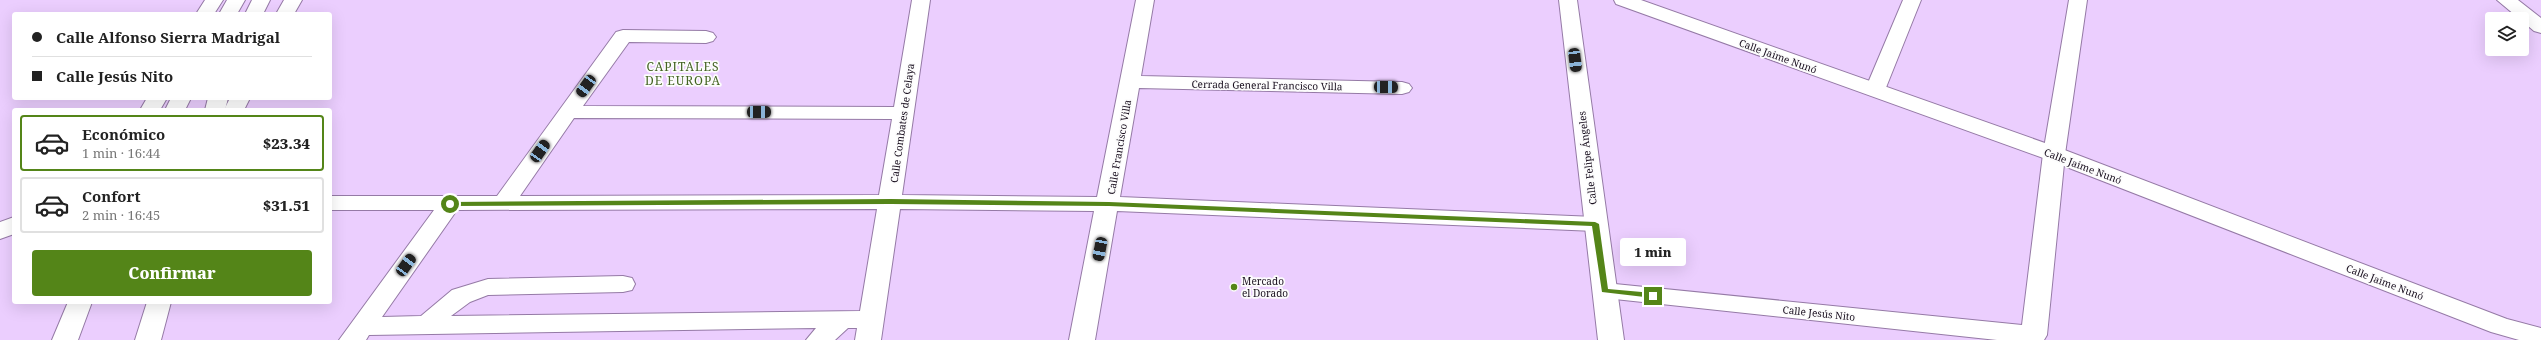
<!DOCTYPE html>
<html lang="es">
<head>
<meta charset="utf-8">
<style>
  :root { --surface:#fff; --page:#f2f2f2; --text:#222; --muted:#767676; --line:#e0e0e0; --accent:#548518 }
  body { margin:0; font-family:"Noto Serif",serif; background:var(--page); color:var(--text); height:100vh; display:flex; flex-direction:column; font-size:15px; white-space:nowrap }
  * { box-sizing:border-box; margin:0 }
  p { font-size:13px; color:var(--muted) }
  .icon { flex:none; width:22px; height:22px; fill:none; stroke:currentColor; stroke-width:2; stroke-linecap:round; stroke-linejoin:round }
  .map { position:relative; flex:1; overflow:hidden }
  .drawer { position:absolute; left:12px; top:108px; width:320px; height:196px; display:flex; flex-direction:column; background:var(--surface); border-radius:4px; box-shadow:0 4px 16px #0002 }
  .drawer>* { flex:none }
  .guide { position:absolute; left:12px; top:12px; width:320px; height:88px; border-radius:4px; box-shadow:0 4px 16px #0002; display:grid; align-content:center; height:88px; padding:0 20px; background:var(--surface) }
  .tools { position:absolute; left:2485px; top:12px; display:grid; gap:8px }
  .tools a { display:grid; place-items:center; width:44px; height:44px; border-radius:4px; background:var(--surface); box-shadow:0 4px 16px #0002; font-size:20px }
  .end { position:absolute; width:18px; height:18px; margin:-9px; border:5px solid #548518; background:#fff; box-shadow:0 0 0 2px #fff }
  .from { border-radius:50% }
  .bubble { position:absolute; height:28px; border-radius:4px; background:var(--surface); box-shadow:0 4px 16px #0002; font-size:13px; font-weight:800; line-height:28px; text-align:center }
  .car { position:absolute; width:12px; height:24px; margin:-12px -6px; border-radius:5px; box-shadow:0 0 3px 1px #0007; background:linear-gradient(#222 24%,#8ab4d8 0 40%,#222 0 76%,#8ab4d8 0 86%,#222 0) }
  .guide b { display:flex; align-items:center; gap:14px; height:38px; font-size:15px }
  .guide b+b { border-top:1px solid var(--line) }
  .guide i { width:10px; height:10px; background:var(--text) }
  ul { padding:7px 0 0; list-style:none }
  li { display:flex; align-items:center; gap:12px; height:56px; margin:0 8px 6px; padding:0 12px; border:2px solid var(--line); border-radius:4px }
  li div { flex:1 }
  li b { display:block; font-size:15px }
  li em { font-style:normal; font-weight:800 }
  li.selected { border-color:var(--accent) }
  li>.icon { width:36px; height:36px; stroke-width:1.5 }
  .action { display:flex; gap:8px; margin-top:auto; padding:8px 20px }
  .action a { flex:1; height:46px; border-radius:4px; background:var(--accent); color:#fff; font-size:16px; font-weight:800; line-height:46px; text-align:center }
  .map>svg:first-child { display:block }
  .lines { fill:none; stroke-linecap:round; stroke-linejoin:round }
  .minor-casing { stroke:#957aa6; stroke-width:2 }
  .major-casing { stroke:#957aa6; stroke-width:2 }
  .highway-casing { stroke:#957aa6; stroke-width:2 }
  .minor { fill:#fff; fill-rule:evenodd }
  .major { fill:#fff; fill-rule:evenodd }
  .highway { fill:#fff; fill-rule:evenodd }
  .route { fill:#548518 }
  .poi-dot { fill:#548518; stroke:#fcfcfc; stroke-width:1.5 }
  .labels { text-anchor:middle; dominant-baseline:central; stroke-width:3.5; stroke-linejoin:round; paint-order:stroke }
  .street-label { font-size:10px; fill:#170d1d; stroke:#fcfcfc }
  .poi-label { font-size:10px; fill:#170d1d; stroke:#fcfcfc; text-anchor:start }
  .quarter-label { font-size:12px; letter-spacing:1px; fill:#436322; stroke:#fcfcfc }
</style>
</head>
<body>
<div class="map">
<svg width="2541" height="340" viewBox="0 0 2541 340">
  <rect width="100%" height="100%" fill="#ebcefe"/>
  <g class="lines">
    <defs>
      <path id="minor" d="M912,0H930L902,195L1097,197L1136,0H1154L1141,76L1402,82L1409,84L1412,88L1409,92L1402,94L1139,88L1120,197L1595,217L1603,219L1607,224L1603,229L1595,231L1117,211L1095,340H1069L1094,211L900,209L881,340H855L857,328H848L835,340H806L816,328L369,335L366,340H339L434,210H330V196H497L616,32L623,30L706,31L713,33L716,37L713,41L706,43L629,42L583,106L894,107ZM574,118L892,119L879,195L520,196ZM877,209L860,311L451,316L470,302L488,295L623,292L632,290L635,284L632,278L623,276L488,279L452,290L421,316L382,317L457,210Z
        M1903,0H1921L1885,90L1882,94L1875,96L1868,94L1865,90Z
        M2069,0H2087L2065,154L2047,335L2044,340H1997L1596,297L1593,291L1596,285L1605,283L2022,325L2043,154Z
        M2497,0H2518L2541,18V33L2534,31Z
        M14,217V234L0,239V222Z"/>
      <path id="major" d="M205,0H223L214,14H196Z
        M284,0H302L294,14H276Z
        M1559,0H1577L1624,340H1598Z
        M1614,0H1641L2062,149L2507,319L2541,328V340H2519L2491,332L2046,159L1616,4Z
        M147,98H167L160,110H140Z
        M230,98H250L244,110H224Z"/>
      <path id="highway" d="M227,0H245L237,14H219Z
        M252,0H270L263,14H245Z
        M171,98H191L185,110H165Z
        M208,98H228L225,110H205Z
        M68,302H92L78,340H52Z
        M147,302H171L161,340H135Z"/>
    </defs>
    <use href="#minor" class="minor-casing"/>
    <use href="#major" class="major-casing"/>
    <use href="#highway" class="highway-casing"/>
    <use href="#minor" class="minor"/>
    <use href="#major" class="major"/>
    <use href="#highway" class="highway"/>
  </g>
  <path class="route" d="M891,199L1109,202L1595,222L1599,224L1608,289L1653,293L1656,296L1653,298L1602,292L1592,226L1109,206L891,204L450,206L447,204L450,202Z"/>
  <circle class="poi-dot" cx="1234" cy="287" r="4"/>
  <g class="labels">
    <g class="street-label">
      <text transform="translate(1778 56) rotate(20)">Calle Jaime Nunó</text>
      <text transform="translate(1267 85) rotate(1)">Cerrada General Francisco Villa</text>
      <text transform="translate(902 123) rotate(-82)">Calle Combates de Celaya</text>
      <text transform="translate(1119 147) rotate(-80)">Calle Francisco Villa</text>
      <text transform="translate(1587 158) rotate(-97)">Calle Felipe Ángeles</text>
      <text transform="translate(2083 166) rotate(21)">Calle Jaime Nunó</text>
      <text transform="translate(2385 282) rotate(21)">Calle Jaime Nunó</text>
      <text transform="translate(1819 313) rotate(6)">Calle Jesús Nito</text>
    </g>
    <g class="poi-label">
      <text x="1242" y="281">Mercado<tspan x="1242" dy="12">el Dorado</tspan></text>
    </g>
    <g class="quarter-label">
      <text x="683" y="66">CAPITALES<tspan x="683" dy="14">DE EUROPA</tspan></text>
    </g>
  </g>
</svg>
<div class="tools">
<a><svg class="icon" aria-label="layers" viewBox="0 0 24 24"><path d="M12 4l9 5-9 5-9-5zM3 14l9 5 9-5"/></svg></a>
</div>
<i class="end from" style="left:450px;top:204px"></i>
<i class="end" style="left:1653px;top:296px"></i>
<div class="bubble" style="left:1620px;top:238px;width:66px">1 min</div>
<i class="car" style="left:1575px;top:60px;rotate:173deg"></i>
<i class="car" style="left:586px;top:86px;rotate:216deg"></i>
<i class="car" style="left:1386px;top:87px;rotate:91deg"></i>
<i class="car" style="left:759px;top:112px;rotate:90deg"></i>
<i class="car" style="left:540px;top:151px;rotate:35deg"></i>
<i class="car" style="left:1100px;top:249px;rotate:191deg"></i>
<i class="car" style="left:406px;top:265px;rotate:36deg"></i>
<div class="guide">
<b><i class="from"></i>Calle Alfonso Sierra Madrigal</b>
<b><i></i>Calle Jesús Nito</b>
</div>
<section class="drawer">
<ul>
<li class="selected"><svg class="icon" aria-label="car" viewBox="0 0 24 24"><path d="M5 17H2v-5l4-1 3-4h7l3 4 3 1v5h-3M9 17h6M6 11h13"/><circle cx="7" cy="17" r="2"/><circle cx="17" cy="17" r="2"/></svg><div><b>Económico</b><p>1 min · 16:44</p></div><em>$23.34</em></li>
<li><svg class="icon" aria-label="car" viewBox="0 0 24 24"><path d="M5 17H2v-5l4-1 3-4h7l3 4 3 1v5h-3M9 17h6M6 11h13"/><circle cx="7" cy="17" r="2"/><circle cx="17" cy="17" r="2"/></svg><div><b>Confort</b><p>2 min · 16:45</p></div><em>$31.51</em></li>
</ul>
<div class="action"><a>Confirmar</a></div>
</section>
</div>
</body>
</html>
